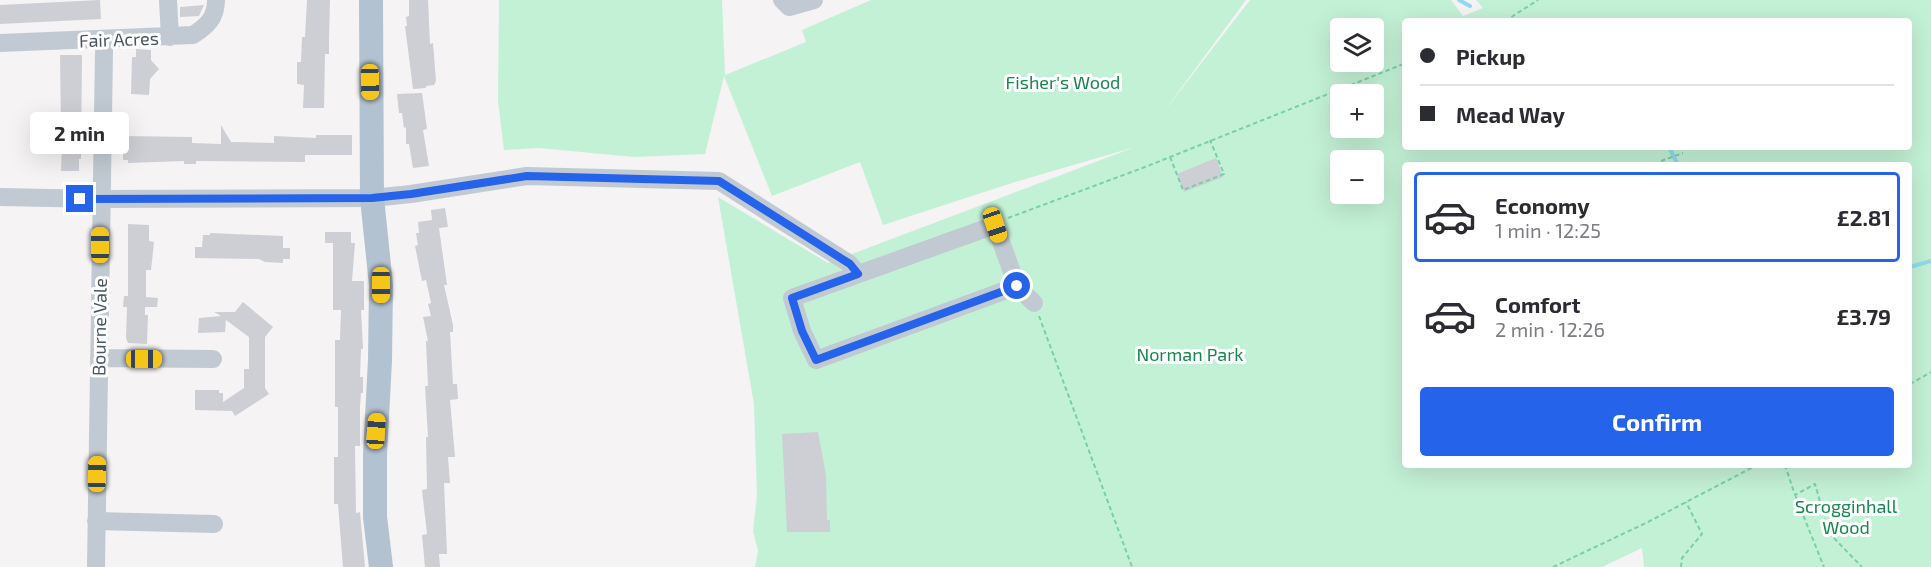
<!DOCTYPE html>
<html lang="en">
<head>
<meta charset="utf-8">
<style>
  :root { --surface:#fff; --page:#f7f7f7; --text:#2b2b33; --muted:#7c7c81; --line:#e1e1e2; --accent:#2563eb }
  body { margin:0; font-family:"Exo 2",sans-serif; background:var(--page); color:var(--text); height:100vh; display:flex; flex-direction:column; font-size:22px; white-space:nowrap }
  * { box-sizing:border-box; margin:0 }
  p { font-size:20px; color:var(--muted) }
  .icon { flex:none; width:33px; height:33px; fill:none; stroke:currentColor; stroke-width:2; stroke-linecap:round; stroke-linejoin:round }
  .map { position:relative; flex:1; overflow:hidden }
  .side { position:absolute; left:1402px; top:162px; width:510px; height:306px; display:flex; flex-direction:column; background:var(--surface); border-radius:6px; box-shadow:0 6px 24px #0002 }
  .side>* { flex:none }
  .top-card { position:absolute; left:1402px; top:18px; width:510px; height:132px; border-radius:6px; box-shadow:0 6px 24px #0002; display:grid; align-content:center; height:132px; padding:0 18px; background:var(--surface) }
  .tools { position:absolute; left:1330px; top:18px; display:grid; gap:12px }
  .tools a { display:grid; place-items:center; width:54px; height:54px; border-radius:6px; background:var(--surface); box-shadow:0 6px 24px #0002; font-size:30px }
  .end { position:absolute; width:27px; height:27px; margin:-14px; border:8px solid #2563eb; background:#fff; box-shadow:0 0 0 3px #fff }
  .from { border-radius:50% }
  .bubble { position:absolute; height:42px; border-radius:6px; background:var(--surface); box-shadow:0 6px 24px #0002; font-size:20px; font-weight:700; line-height:42px; text-align:center }
  .car { position:absolute; width:18px; height:36px; margin:-18px -9px; border-radius:8px; box-shadow:0 0 4px 2px #0007; background:linear-gradient(#f5c518 24%,#345 0 40%,#f5c518 0 76%,#345 0 86%,#f5c518 0) }
  .top-card b { display:flex; align-items:center; gap:21px; height:57px; font-size:22px }
  .top-card b+b { border-top:2px solid var(--line) }
  .top-card i { width:15px; height:15px; background:var(--text) }
  ul { padding:10px 0 0; list-style:none }
  li { display:flex; align-items:center; gap:18px; height:90px; margin:0 12px 9px; padding:0 6px; border:3px solid transparent; border-radius:6px }
  li div { flex:1 }
  li b { display:block; font-size:22px }
  li em { font-style:normal; font-weight:700 }
  li.selected { border-color:var(--accent) }
  li>.icon { width:54px; height:54px; stroke-width:1.5 }
  .primary-button { display:flex; gap:12px; margin-top:auto; padding:12px 18px }
  .primary-button a { flex:1; height:69px; border-radius:6px; background:var(--accent); color:#fff; font-size:24px; font-weight:700; line-height:69px; text-align:center }
  .map>svg:first-child { display:block }
  .green { fill:#c3f1d5; fill-rule:evenodd }
  .lines { fill:none; stroke-linecap:round; stroke-linejoin:round }
  .stream { stroke:#90daee; stroke-width:4 }
  .building { fill:#cdcfd5 }
  .path { stroke:#7ad0a6; stroke-width:2; stroke-dasharray:4.5 3; stroke-linecap:butt }
  .minor { stroke:#c1cad2; stroke-width:18 }
  .major { stroke:#b3c2d1; stroke-width:24 }
  .route { stroke:#2563eb; stroke-width:8 }
  .labels { text-anchor:middle; dominant-baseline:central; stroke-width:6; stroke-linejoin:round; paint-order:stroke }
  .street-label { font-size:18px; fill:#4a5661; stroke:#fff }
  .park-label { font-size:18px; fill:#17864f; stroke:#fff }
</style>
</head>
<body>
<div class="map">
<svg width="1931" height="567" viewBox="0 0 1931 567">
  <rect width="100%" height="100%" fill="#f5f3f3"/>
  <path class="green" d="M499,0H722L725,75L806,42L802,30L871,0H1246L1162,114L1250,0H1451L1463,16L1483,8L1476,0H1931V567H1644L1642,548L1602,567H755L758,551L753,531L757,496L754,404L718,197L828,263L1135,147L1015,182L883,225L860,162L772,196L724,76L705,154L634,157L539,148L504,150L498,101ZM1406,21H1910V147H1406ZM1341,28H1374V62H1341ZM1341,94H1374V128H1341ZM1341,160H1374V194H1341ZM1406,165H1910V465H1406Z"/>
  <g class="lines">
    <path class="stream" d="M1459,0L1470,6
      M1669,147L1678,165
      M1910,267L1931,261"/>
  </g>
  <path class="building" d="M100,0L101,19L0,24V5Z
    M307,0H330L329,39V54H325L324,108H303L304,85L297,84V62H301L302,37H305Z
    M409,0H428L430,44L433,43L436,81L434,85L426,86V88L413,89L405,26H407L406,17L409,16Z
    M204,5L199,16L180,17V7Z
    M136,49L151,50V60L159,69L150,79L149,95L131,94L132,57H136Z
    M60,55H82L81,159H79V171H61L62,145L55,144L56,124H61Z
    M422,93L427,129L423,130L429,166L413,168L409,144H406V127L404,128L402,113H399L397,94Z
    M221,125L231,142L274,143V136L316,138V135H352V155H305V162L196,161V164H184V161L128,163V160H123V136L192,137V143L221,144Z
    M1216,158L1223,177L1184,192L1177,174Z
    M445,208L448,227L439,228L447,285H444L453,325V332H450L453,384H457L458,399L450,400L455,457H448L450,483H444L447,554H439L440,567H425L422,535L427,534L422,490L427,489L426,437H428L425,386H428L426,341H428L423,317L431,316L428,304L431,303L426,280L422,281L415,246L418,245L416,233H419L418,222L432,220L431,210Z
    M128,224L149,225V241L154,242L151,270H146V297L158,298L157,307H145V315H148L147,344L128,343L126,338L127,307H123L124,296H128Z
    M325,232H351V243H355L352,281H364V310H361L363,349H361L360,377H363V393H361L360,407V446H355L356,513L360,512L365,567H343L338,504H334V457H338V407H335V340H340L341,310H333V243H325Z
    M210,233L283,236V248H290V259H283V263L265,262L259,259L195,258V247H202L203,235H210Z
    M243,302L273,327L265,337V388L269,394L235,416L232,411L195,410V390H219V393H223V402L244,388V369H249V337L226,320L225,332L198,333L199,318L221,316L214,312H235Z
    M818,432L826,475L827,520H830V532H787L782,434Z"/>
  <g class="lines">
    <path class="path" d="M1505,21L1538,0
      M1170,157L1183,190L1224,174L1210,140
      M1661,161L1683,153
      M1008,218L1145,167L1406,63
      M1039,316L1132,567
      M1910,384L1931,372
      M1785,465L1795,495L1815,484L1829,533L1862,567
      M1795,495L1824,567
      M1553,567L1648,522L1757,465
      M1681,567L1682,558L1702,534L1686,502"/>
    <path class="minor" d="M168,0L170,37
      M782,0L789,7L814,0
      M0,43L193,35C207,26 216,18 216,0
      M0,197L100,199L372,198L411,194L527,176L719,181L850,264L858,274
      M995,225L1017,286L816,360L802,331L792,298Z
      M1017,286L1034,303
      M99,358L213,359
      M96,521L214,524
      M96,567L104,51"/>
    <path class="major" d="M371,0L372,198L381,285L380,360L375,455V517L381,567"/>
  </g>
  <g class="lines">
    <path class="route" d="M80,199L372,198L411,194L527,176L719,181L850,264L858,274L792,298L802,331L816,360L1017,286"/>
  </g>
  <g class="labels">
    <g class="street-label">
      <text transform="translate(119 39) rotate(-2)">Fair Acres</text>
      <text transform="translate(99 327) rotate(-89)">Bourne Vale</text>
    </g>
    <g class="park-label">
      <text x="1063" y="82">Fisher's Wood</text>
      <text x="1190" y="354">Norman Park</text>
      <text x="1846" y="506">Scrogginhall<tspan x="1846" dy="21">Wood</tspan></text>
    </g>
  </g>
</svg>
<div class="tools">
<a><svg class="icon" aria-label="layers" viewBox="0 0 24 24"><path d="M12 4l9 5-9 5-9-5zM3 14l9 5 9-5"/></svg></a>
<a>+</a>
<a>−</a>
</div>
<i class="end from" style="left:1017px;top:286px"></i>
<i class="end" style="left:80px;top:199px"></i>
<div class="bubble" style="left:30px;top:112px;width:99px">2 min</div>
<i class="car" style="left:370px;top:82px;rotate:179deg"></i>
<i class="car" style="left:995px;top:225px;rotate:161deg"></i>
<i class="car" style="left:100px;top:245px;rotate:0deg"></i>
<i class="car" style="left:381px;top:285px;rotate:180deg"></i>
<i class="car" style="left:144px;top:359px;rotate:90deg"></i>
<i class="car" style="left:376px;top:431px;rotate:4deg"></i>
<i class="car" style="left:97px;top:474px;rotate:1deg"></i>
<div class="top-card">
<b><i class="from"></i>Pickup</b>
<b><i></i>Mead Way</b>
</div>
<section class="side">
<ul>
<li class="selected"><svg class="icon" aria-label="car" viewBox="0 0 24 24"><path d="M5 17H2v-5l4-1 3-4h7l3 4 3 1v5h-3M9 17h6M6 11h13"/><circle cx="7" cy="17" r="2"/><circle cx="17" cy="17" r="2"/></svg><div><b>Economy</b><p>1 min · 12:25</p></div><em>£2.81</em></li>
<li><svg class="icon" aria-label="car" viewBox="0 0 24 24"><path d="M5 17H2v-5l4-1 3-4h7l3 4 3 1v5h-3M9 17h6M6 11h13"/><circle cx="7" cy="17" r="2"/><circle cx="17" cy="17" r="2"/></svg><div><b>Comfort</b><p>2 min · 12:26</p></div><em>£3.79</em></li>
</ul>
<div class="primary-button"><a>Confirm</a></div>
</section>
</div>
</body>
</html>
